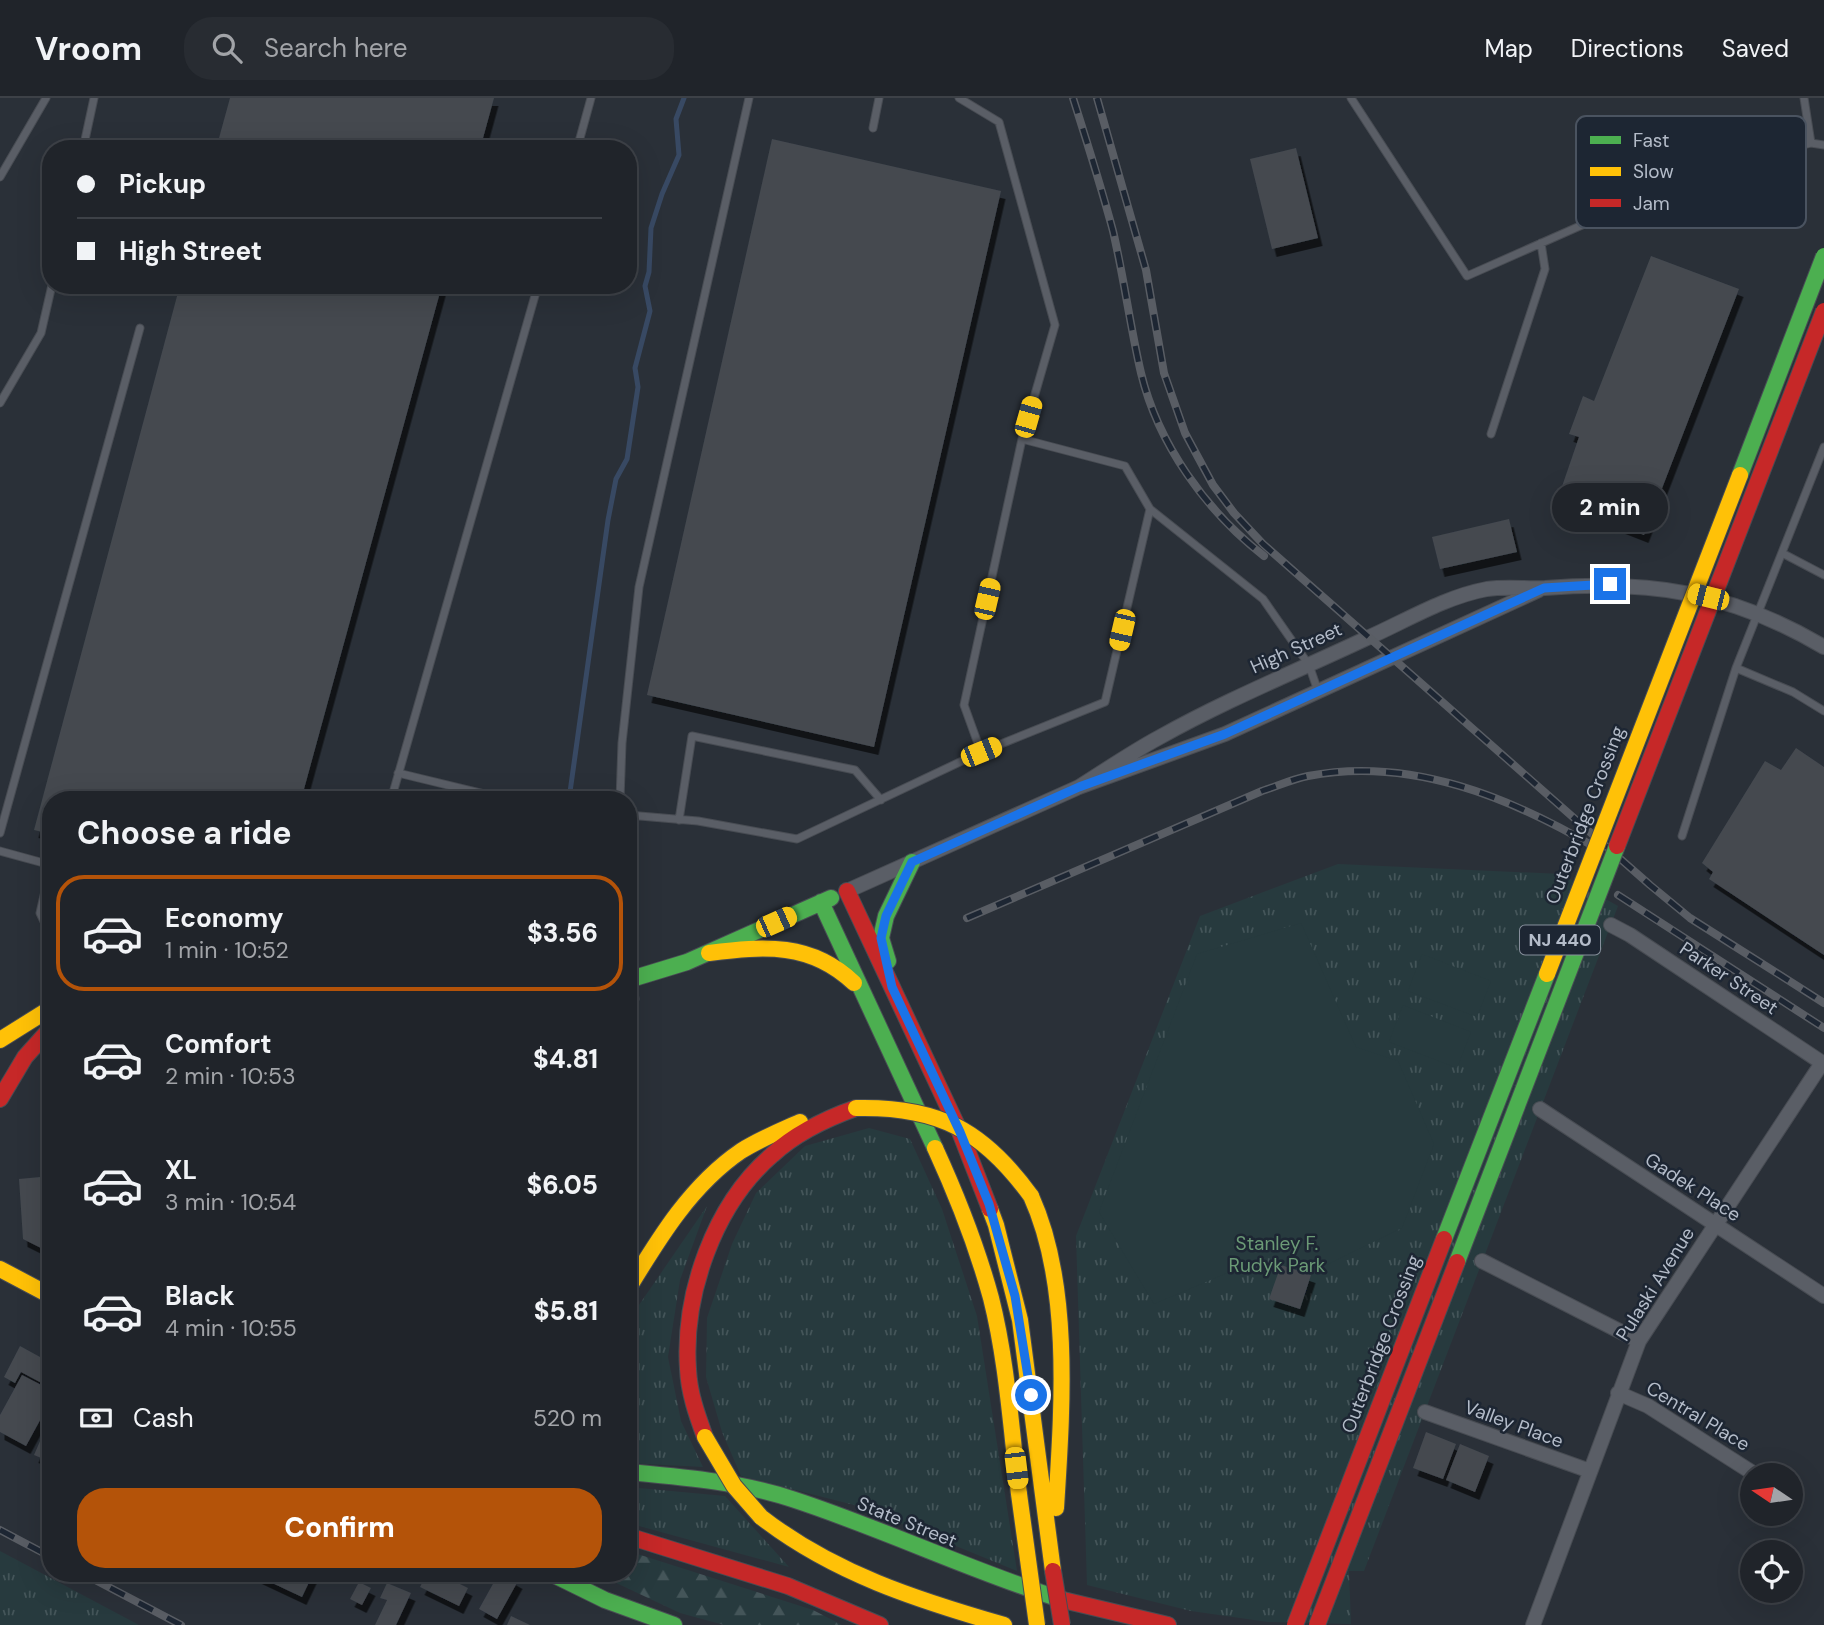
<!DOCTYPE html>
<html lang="en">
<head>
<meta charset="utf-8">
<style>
  :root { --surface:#20242a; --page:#282c32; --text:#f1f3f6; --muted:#a2a4a8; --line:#3d4147; --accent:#b45309 }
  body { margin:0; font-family:"DM Sans",sans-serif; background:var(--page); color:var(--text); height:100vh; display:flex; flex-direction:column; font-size:26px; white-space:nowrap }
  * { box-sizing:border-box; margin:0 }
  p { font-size:23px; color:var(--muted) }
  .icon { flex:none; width:38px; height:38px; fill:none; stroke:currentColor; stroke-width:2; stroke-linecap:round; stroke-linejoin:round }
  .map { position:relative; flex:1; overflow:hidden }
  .panel { position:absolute; left:42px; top:693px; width:595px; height:791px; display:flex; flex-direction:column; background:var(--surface); border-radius:28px; box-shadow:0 7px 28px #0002,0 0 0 2px var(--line) }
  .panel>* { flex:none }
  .hud { position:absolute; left:42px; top:42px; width:595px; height:154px; border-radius:28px; box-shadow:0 7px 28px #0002,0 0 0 2px var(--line); display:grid; align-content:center; height:154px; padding:0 35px; background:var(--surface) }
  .needle { width:46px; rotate:283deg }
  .controls { position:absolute; left:1740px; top:1365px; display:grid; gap:14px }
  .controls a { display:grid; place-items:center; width:63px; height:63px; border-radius:50%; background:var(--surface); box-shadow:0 7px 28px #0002,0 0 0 2px var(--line); font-size:35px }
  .end { position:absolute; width:32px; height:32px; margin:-16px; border:9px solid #1a73e8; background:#fff; box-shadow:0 0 0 4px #fff }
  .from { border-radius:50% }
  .bubble { position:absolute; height:49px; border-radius:24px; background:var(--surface); box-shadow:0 7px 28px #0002,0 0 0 2px var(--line); font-size:23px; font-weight:800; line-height:49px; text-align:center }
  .car { position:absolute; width:21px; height:42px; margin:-21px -10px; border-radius:9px; box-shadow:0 0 5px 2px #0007; background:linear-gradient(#f5c518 24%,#345 0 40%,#f5c518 0 76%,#345 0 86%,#f5c518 0) }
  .hud b { display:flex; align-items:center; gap:24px; height:66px; font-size:26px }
  .hud b+b { border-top:2px solid var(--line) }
  .hud i { width:18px; height:18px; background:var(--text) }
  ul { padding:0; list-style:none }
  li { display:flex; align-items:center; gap:21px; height:116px; margin:0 14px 10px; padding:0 21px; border:4px solid transparent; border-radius:28px }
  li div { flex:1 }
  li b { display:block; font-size:26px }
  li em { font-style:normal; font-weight:800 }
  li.current { border-color:var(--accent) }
  li>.icon { width:63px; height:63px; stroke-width:1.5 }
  h2 { padding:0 35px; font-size:32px; line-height:84px }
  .pay { display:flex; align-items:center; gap:18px; height:77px; padding:0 35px; font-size:26px }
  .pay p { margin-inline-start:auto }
  .action { display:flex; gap:14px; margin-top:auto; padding:14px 35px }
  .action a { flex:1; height:80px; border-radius:28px; background:var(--accent); color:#fff; font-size:28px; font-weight:800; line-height:80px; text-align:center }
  header { display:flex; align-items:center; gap:42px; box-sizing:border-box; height:98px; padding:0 35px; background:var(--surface); border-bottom:2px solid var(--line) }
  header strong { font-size:33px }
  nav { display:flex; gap:38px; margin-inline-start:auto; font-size:24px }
  .search { width:490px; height:63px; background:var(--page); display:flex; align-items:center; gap:18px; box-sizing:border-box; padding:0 24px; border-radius:28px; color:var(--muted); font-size:26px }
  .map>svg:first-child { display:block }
  .grass { fill:url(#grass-tufts) }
  .forest { fill:url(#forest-firs) }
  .garden { fill:#273a3e }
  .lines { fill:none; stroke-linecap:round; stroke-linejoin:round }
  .stream { stroke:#384963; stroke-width:5 }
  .building { fill:#444950; filter:url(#shadow) }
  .lane-casing { stroke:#484c53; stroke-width:9 }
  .street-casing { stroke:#484c53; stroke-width:16 }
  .fast-casing { stroke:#484c53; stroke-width:18 }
  .slow-casing { stroke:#484c53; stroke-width:18 }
  .jam-casing { stroke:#484c53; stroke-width:18 }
  .lane { stroke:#5a5e66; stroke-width:7 }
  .street { stroke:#5a5e66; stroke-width:14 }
  .fast { stroke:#4caf50; stroke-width:16 }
  .slow { stroke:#ffc107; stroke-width:16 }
  .jam { stroke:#c62828; stroke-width:16 }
  .rail-casing { stroke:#595d64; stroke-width:8 }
  .rail { stroke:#1d2633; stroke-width:5; stroke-dasharray:16; stroke-linecap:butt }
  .fast-bridge-casing { stroke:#474c53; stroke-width:18; stroke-linecap:butt }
  .slow-bridge-casing { stroke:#474c53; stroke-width:18; stroke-linecap:butt }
  .jam-bridge-casing { stroke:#474c53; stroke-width:18; stroke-linecap:butt }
  .fast-bridge { stroke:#4caf50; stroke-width:16 }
  .slow-bridge { stroke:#ffc107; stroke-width:16 }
  .jam-bridge { stroke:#c62828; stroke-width:16 }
  .route { stroke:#1a73e8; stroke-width:9 }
  .labels { text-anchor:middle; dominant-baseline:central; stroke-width:5; stroke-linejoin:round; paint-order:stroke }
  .shield { fill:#1d2633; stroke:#878f9c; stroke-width:2 }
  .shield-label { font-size:18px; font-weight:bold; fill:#b4bcc9 }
  .street-label { font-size:19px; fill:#b4bcc9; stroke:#1d2633 }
  .park-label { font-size:19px; fill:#6b9a76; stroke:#1d2633 }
  .key { fill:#1d2633; stroke:#4a5360; stroke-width:2 }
  .key-label { font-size:19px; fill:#b4bcc9 }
</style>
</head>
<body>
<header>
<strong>Vroom</strong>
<div class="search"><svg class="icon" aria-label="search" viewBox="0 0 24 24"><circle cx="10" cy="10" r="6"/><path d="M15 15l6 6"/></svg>Search here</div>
<nav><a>Map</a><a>Directions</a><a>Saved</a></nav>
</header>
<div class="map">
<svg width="1824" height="1527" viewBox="0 0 1824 1527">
  <defs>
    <pattern id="grass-tufts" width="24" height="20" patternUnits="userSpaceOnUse" patternTransform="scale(1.75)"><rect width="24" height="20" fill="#273a3e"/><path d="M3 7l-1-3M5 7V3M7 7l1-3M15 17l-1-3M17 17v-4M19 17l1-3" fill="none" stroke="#445559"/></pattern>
    <pattern id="forest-firs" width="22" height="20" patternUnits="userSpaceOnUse" patternTransform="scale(1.75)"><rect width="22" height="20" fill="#273a3e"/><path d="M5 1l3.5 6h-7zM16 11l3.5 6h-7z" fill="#445559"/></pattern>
    <filter id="shadow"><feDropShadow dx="4.5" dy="8" stdDeviation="0" flood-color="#0009"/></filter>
  </defs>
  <rect width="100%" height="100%" fill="#2a3038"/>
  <path class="grass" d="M1338,766L1561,776L1618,808L1364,1473H1349L1351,1526L1268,1524L1191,1513L1087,1487L1076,1138L1200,818Z
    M869,1030L910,1041L942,1111L977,1218L1017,1473L858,1408L741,1378L722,1334L706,1279L707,1220L732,1146L756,1095L805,1048Z
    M707,1108L680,1182L668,1259L681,1323L703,1369L628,1365V1223Z
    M628,1389L725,1398L789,1469L628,1425Z
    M0,1453L139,1527H0Z"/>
  <path class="forest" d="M628,1453L813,1512L842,1527H724L680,1515L595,1475H628Z"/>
  <path class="garden" d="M1301,825L1356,949L1398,963L1434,1046L1402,1130L1320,1170L1279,1153L1154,1206L1099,1114L1197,856Z
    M1422,856L1491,883L1477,919L1408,893Z
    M1403,907L1471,934L1457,970L1389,944Z"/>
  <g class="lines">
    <path class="stream" d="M570,694L608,422L616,381L627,361L638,289L635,270L650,213L645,188L649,174L651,130L662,96L679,57L676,21L684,0"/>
  </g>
  <path class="building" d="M230,0H494L480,51H216Z
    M772,41L1001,93L874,649L647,597Z
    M1296,50L1318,140L1272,151L1250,61Z
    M1651,158L1739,191L1644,437L1557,403L1579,339L1569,336L1583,298L1594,303Z
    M180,187H442L301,702H51V736L34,732Z
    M1509,421L1517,454L1440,471L1432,439Z
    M1796,650L1824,669V857L1709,781L1713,774L1702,765L1765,663L1781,672Z
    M51,1078V1155L23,1141L19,1081Z
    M1281,1167L1311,1177L1300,1211L1269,1201Z
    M20,1248L51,1265V1290L21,1274L15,1285L4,1279Z
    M22,1277L51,1292V1302L26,1348L0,1334V1317Z
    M47,1327L51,1329V1364L34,1357Z
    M1426,1334L1456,1346L1443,1381L1413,1370Z
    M1460,1346L1489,1358L1475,1394L1446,1382Z
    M251,1475H305L312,1478L302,1499Z
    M427,1475H453L450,1481L468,1490L459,1508L420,1489Z
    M499,1475H504L518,1483L497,1521L479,1511Z
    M359,1484L371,1490L362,1507L350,1501Z
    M387,1485L411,1495L396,1527H375L387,1502L380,1500Z
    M511,1518L530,1527H507Z"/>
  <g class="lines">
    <defs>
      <path id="lane" d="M959,0L999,24L1055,227L1022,341
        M1351,0L1467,178L1677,85L1745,61L1811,45L1804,0
        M873,30L879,0
        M1811,45L1824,47
        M83,51L94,0
        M577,51L591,0
        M0,79L46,0
        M0,305L41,235L52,187
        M1491,336L1545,171L1541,145
        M1150,411L1105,604L981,654L964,607L1022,341L1125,368L1150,411L1263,501L1309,567L1318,593
        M1782,455L1824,477
        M1736,570L1793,594L1824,613
        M398,675L509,702
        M391,702L538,187
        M620,702L622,645L639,489L749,0
        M628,717L698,723L797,741L981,654
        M679,722L692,638L855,672L881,702
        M0,735L140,230
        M1682,738L1736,570L1824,349
        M0,753L51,767L40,815L51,838
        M628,856L635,901L628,918"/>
      <path id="street" d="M1079,689C1106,672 1132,654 1160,639C1226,602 1297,573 1365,541C1404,524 1444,499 1487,491C1507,488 1526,491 1545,490C1651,482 1731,494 1824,549
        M847,793L1079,689L1225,636L1539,492
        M1611,827L1630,837L1824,966
        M1540,1011L1824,1198
        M1482,1163L1639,1243
        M1618,1295L1648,1308L1756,1377
        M1425,1314L1590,1373
        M1533,1527L1639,1243L1822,965"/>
      <path id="fast" d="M821,804L935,1050
        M888,863L881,840L886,818L912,764
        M628,882L687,864L831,800
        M628,1374C681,1379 742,1384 792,1401C884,1431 971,1473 1063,1502
        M550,1475L605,1502L674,1527"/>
      <path id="slow" d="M709,855C764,848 811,844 854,885
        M0,942L51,910
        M935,1050C957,1098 977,1149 991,1200C1007,1263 1011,1331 1019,1396
        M1031,1098C1072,1188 1062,1313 1056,1410
        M990,1111L996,1127L1020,1222L1053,1473
        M0,1171L51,1198
        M628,1191C659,1140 691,1087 741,1053C760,1041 780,1033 800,1024
        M761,1419C833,1475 917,1502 1004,1527"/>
      <path id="jam" d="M847,793L960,1034L990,1111
        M0,1001L25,959L51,930
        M705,1339C697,1317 689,1295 688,1271C683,1196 714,1107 772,1057C796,1035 825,1021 856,1010
        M628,1438L788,1488L880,1527
        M1063,1502L1168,1527"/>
    </defs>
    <use href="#lane" class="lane-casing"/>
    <use href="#street" class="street-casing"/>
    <use href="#fast" class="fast-casing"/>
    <use href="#slow" class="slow-casing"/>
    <use href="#jam" class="jam-casing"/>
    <use href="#lane" class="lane"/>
    <use href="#street" class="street"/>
    <use href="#fast" class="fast"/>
    <use href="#slow" class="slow"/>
    <use href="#jam" class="jam"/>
    <defs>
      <path id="rail" d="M1073,0C1087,44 1101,88 1113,133C1124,180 1130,228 1141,275C1158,346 1206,413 1264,458
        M1097,0L1146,172L1164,275L1185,335L1213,387L1234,415L1263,446L1650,787L1690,820L1824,905
        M1618,797L1824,930
        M967,820L1262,693C1277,688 1293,681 1308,678C1411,658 1512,700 1598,751
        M0,1432L51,1459
        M82,1475L181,1527"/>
    </defs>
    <use href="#rail" class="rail-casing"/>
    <use href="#rail" class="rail"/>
    <defs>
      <path id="fast-bridge" d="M1740,377L1824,158
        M1444,1141L1547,876
        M1457,1164L1617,748"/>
      <path id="slow-bridge" d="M1547,876L1740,377
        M856,1010C938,1008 983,1032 1031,1098
        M705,1339L734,1388L761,1419
        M1019,1396L1037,1527"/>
      <path id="jam-bridge" d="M1617,748L1824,213
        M1053,1473L1062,1527
        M1295,1527L1444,1141
        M1317,1527L1457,1164"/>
    </defs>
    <use href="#fast-bridge" class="fast-bridge-casing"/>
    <use href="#slow-bridge" class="slow-bridge-casing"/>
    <use href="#jam-bridge" class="jam-bridge-casing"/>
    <use href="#fast-bridge" class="fast-bridge"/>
    <use href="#slow-bridge" class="slow-bridge"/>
    <use href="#jam-bridge" class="jam-bridge"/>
  </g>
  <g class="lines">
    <path class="route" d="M1031,1297L1015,1198L989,1106L960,1034L892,889L881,840L886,818L912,764L1079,689L1225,636L1544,490L1610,486"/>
  </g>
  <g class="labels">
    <rect class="shield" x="1520" y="827.5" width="80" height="29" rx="5"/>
    <g class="shield-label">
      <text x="1560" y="842">NJ 440</text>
    </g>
    <g class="street-label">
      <text transform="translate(1296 550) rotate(-24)">High Street</text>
      <text transform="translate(1585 717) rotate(-69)">Outerbridge Crossing</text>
      <text transform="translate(1729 880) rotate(34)">Parker Street</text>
      <text transform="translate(1693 1089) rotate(33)">Gadek Place</text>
      <text transform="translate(1655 1186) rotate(-58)">Pulaski Avenue</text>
      <text transform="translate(1381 1246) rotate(-69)">Outerbridge Crossing</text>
      <text transform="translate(1698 1318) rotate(31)">Central Place</text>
      <text transform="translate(1514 1326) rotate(20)">Valley Place</text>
      <text transform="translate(907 1424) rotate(22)">State Street</text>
    </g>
    <g class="park-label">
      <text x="1277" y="1145">Stanley F.<tspan x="1277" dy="22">Rudyk Park</tspan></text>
    </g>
  </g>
  <rect x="1576" y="18" width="230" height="112" rx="10" class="key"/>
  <rect x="1590" y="38" width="31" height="8" fill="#4caf50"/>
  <rect x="1590" y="69" width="31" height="9" fill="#ffc107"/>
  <rect x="1590" y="101" width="31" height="8" fill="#c62828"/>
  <g class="key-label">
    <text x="1633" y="49">Fast</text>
    <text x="1633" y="80">Slow</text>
    <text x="1633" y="112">Jam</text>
  </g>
</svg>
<div class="controls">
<a><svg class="needle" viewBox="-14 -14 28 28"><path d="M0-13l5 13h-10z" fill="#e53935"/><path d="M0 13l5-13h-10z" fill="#a2a4a8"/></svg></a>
<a><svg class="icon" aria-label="locate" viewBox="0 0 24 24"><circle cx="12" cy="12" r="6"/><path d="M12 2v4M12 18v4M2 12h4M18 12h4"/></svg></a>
</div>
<i class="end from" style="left:1031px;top:1297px"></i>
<i class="end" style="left:1610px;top:486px"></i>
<div class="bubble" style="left:1552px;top:385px;width:116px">2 min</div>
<i class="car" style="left:1028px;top:319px;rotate:16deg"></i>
<i class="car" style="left:1708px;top:499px;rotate:284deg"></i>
<i class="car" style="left:987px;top:501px;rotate:13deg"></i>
<i class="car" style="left:1122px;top:532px;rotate:193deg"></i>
<i class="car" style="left:981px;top:654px;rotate:68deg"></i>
<i class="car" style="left:776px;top:824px;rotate:66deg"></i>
<i class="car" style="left:1016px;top:1370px;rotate:173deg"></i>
<div class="hud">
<b><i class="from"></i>Pickup</b>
<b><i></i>High Street</b>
</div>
<section class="panel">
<h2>Choose a ride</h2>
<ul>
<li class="current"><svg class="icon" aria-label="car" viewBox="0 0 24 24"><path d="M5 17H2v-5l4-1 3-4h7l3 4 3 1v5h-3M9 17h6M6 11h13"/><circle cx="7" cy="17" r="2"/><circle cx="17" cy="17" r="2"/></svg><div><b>Economy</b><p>1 min · 10:52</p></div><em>$3.56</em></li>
<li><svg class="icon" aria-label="car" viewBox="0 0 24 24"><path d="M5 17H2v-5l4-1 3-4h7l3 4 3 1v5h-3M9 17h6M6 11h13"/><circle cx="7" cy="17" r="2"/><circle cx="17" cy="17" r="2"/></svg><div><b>Comfort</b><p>2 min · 10:53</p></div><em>$4.81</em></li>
<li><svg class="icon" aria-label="car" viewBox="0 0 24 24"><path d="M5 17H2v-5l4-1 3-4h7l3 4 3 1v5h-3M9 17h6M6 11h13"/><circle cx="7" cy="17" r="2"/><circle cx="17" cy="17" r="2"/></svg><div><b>XL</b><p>3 min · 10:54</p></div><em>$6.05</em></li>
<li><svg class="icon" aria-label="car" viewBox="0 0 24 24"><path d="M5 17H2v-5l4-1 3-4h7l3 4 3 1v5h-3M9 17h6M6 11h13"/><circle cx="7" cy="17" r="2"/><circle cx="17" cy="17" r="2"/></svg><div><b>Black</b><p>4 min · 10:55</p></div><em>$5.81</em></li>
</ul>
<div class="pay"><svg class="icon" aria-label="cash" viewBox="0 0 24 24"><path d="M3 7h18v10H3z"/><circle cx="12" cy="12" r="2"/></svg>Cash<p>520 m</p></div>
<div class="action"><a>Confirm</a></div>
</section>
</div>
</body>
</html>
